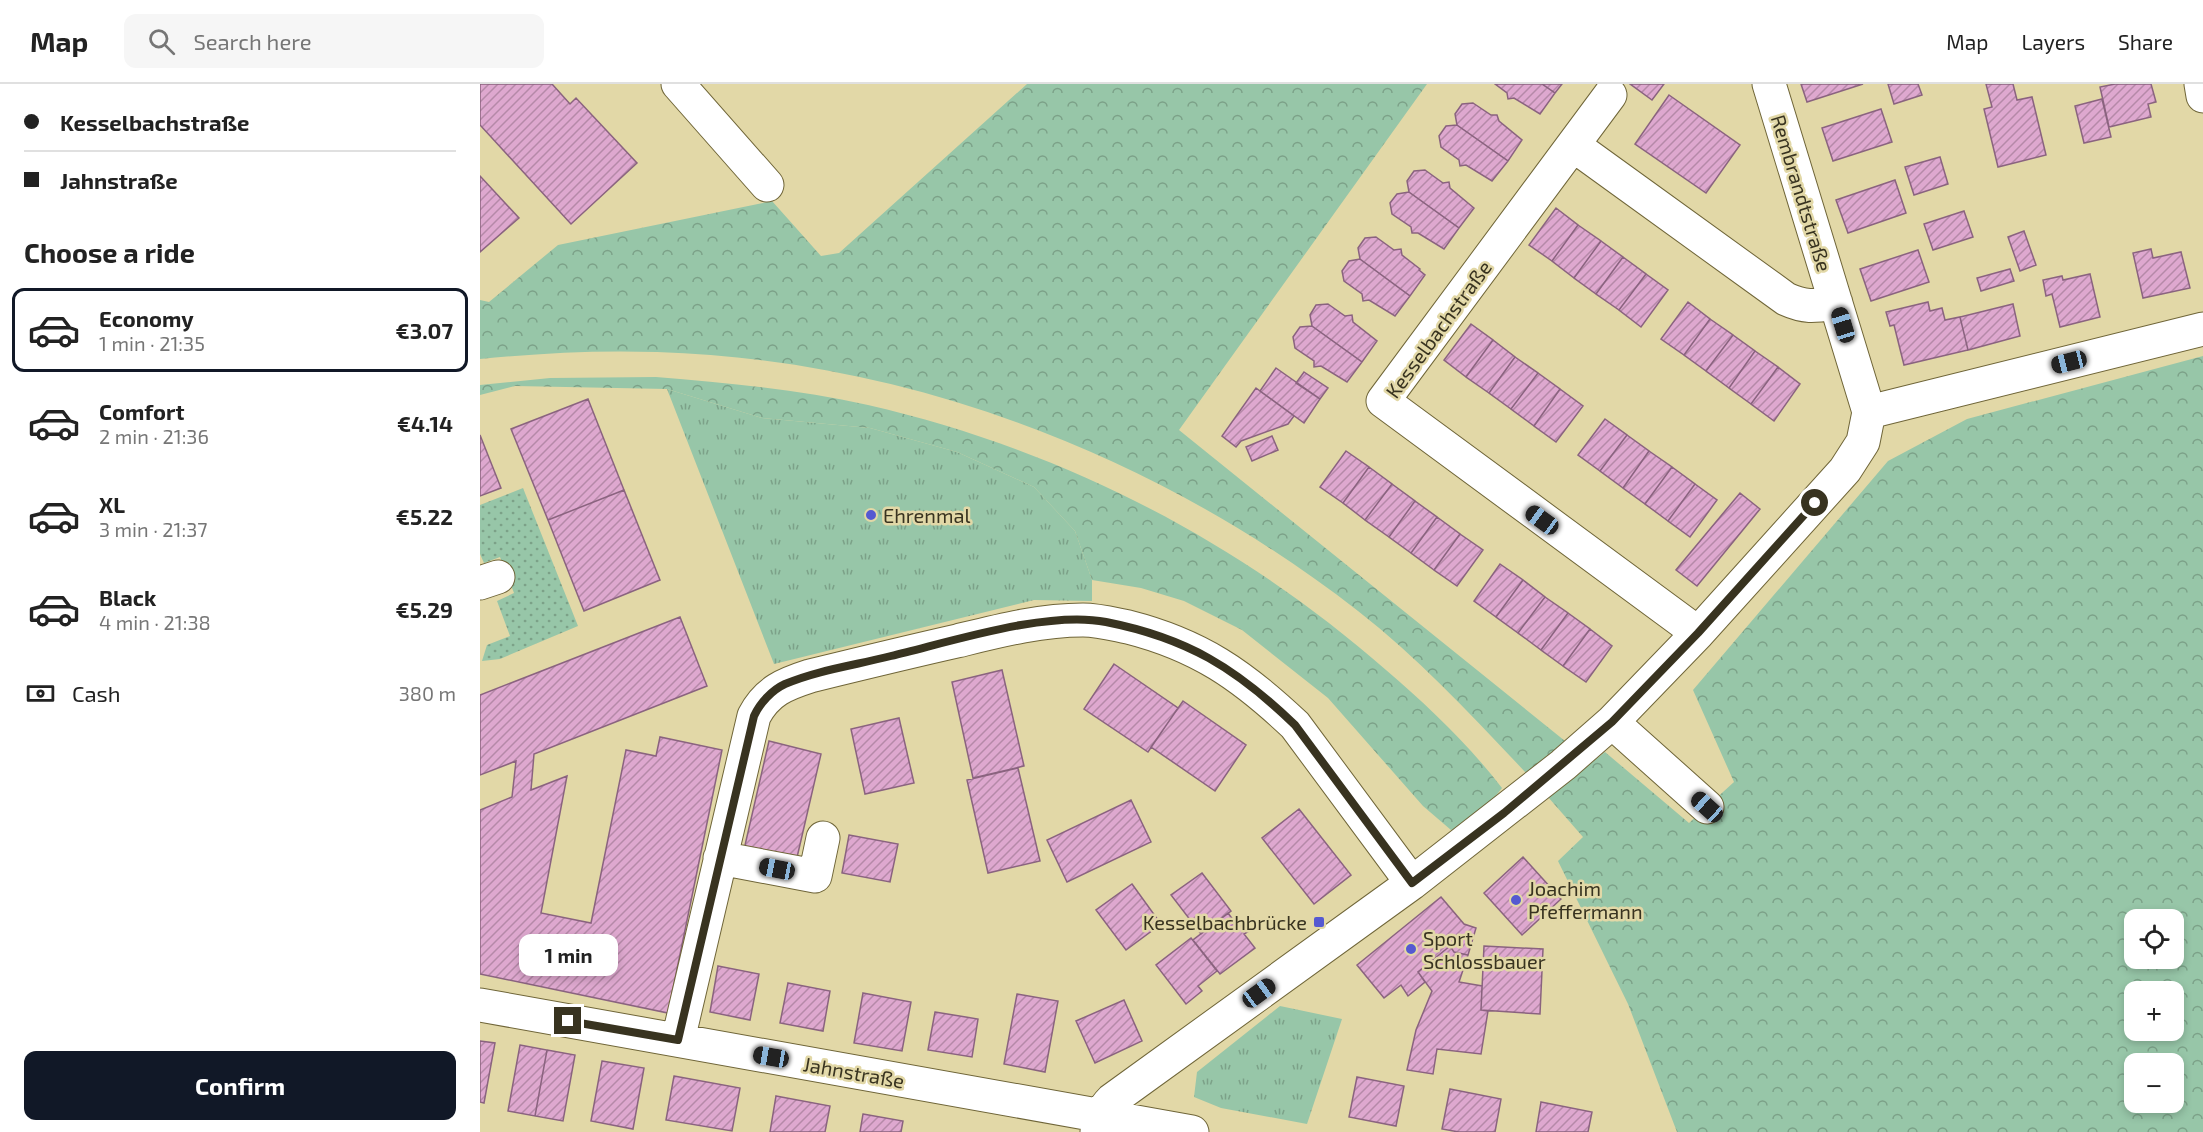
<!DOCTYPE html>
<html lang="en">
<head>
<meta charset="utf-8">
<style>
  :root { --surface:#fff; --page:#f6f6f6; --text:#222; --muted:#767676; --line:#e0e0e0; --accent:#111827 }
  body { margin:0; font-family:"Exo 2",sans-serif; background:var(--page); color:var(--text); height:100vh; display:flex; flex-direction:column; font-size:22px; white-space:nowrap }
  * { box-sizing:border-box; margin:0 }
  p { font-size:20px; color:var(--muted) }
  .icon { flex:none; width:33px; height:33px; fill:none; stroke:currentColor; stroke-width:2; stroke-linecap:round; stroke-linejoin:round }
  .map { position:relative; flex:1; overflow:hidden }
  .drawer { display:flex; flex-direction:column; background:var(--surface); width:480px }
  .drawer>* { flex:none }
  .guide { display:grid; align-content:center; height:132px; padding:0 24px; background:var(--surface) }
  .fabs { position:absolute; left:1644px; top:825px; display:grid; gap:12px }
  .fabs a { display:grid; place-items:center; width:60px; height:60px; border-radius:12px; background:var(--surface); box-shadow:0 3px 9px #0003; font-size:30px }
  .end { position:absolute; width:27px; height:27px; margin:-14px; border:8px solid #383320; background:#fff; box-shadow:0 0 0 3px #fff }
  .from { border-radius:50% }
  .bubble { position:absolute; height:42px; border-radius:12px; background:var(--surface); box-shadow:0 3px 9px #0003; font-size:20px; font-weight:700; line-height:42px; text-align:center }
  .car { position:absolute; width:18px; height:36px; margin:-18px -9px; border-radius:8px; box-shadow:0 0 4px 2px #0007; background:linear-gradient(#222 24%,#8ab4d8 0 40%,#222 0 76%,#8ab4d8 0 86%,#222 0) }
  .guide b { display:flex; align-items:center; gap:21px; height:57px; font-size:22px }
  .guide b+b { border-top:2px solid var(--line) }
  .guide i { width:15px; height:15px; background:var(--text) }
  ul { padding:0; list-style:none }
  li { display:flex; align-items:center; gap:18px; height:84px; margin:0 12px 9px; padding:0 12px; border:3px solid transparent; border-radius:12px }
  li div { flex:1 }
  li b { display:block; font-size:22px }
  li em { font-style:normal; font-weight:700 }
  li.on { border-color:var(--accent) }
  li>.icon { width:54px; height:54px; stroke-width:1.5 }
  h2 { padding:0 24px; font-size:27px; line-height:72px }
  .pay { display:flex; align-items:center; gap:15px; height:66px; padding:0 24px; font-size:22px }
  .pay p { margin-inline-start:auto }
  .button { display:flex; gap:12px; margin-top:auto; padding:12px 24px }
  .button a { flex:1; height:69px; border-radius:12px; background:var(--accent); color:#fff; font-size:24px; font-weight:700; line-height:69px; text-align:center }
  header { display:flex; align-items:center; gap:36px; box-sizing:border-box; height:84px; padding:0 30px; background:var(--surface); border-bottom:2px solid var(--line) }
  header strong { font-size:28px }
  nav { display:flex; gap:33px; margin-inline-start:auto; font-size:21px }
  .search { width:420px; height:54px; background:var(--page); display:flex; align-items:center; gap:15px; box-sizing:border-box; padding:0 21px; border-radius:12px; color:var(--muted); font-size:22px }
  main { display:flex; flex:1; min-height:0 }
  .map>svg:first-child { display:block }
  .grass { fill:url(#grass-tufts) }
  .forest { fill:url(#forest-crowns); fill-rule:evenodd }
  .garden { fill:url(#garden-dots) }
  .building { fill:url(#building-hatch); stroke:#8a637f; stroke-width:1.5 }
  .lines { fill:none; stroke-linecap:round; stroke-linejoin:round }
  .minor-casing { stroke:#6f6538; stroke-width:35 }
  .minor { stroke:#fff; stroke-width:33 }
  .route { stroke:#383320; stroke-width:8 }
  .poi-dot { fill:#5559d1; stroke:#e2d8a7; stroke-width:2 }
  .labels { text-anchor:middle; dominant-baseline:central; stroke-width:5; stroke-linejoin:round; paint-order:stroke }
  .street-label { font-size:20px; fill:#383320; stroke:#e2d8a7 }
  .poi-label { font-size:20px; fill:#383320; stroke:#e2d8a7; text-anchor:start }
</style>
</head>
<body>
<header>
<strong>Map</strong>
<div class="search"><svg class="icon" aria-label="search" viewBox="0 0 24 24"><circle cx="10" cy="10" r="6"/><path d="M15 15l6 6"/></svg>Search here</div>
<nav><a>Map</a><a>Layers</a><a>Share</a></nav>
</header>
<main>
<section class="drawer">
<div class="guide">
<b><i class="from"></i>Kesselbachstraße</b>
<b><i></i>Jahnstraße</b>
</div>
<h2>Choose a ride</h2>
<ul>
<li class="on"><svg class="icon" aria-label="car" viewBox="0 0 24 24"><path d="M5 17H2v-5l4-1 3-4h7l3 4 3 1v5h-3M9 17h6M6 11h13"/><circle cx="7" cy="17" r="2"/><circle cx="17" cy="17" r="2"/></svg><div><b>Economy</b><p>1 min · 21:35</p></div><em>€3.07</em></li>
<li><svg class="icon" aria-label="car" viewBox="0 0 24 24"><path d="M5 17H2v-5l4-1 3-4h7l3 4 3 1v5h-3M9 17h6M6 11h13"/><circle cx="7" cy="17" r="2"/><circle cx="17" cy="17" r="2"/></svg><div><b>Comfort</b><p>2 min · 21:36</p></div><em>€4.14</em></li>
<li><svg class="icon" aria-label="car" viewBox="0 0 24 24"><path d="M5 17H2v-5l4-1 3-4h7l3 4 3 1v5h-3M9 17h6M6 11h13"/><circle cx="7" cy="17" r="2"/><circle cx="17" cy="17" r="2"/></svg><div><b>XL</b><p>3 min · 21:37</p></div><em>€5.22</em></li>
<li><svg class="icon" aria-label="car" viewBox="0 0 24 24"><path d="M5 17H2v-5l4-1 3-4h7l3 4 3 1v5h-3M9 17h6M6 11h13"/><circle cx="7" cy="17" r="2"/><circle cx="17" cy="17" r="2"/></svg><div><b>Black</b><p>4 min · 21:38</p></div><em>€5.29</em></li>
</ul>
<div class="pay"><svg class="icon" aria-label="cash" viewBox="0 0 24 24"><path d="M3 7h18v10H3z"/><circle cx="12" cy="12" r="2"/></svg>Cash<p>380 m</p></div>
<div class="button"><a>Confirm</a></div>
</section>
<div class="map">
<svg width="1723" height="1048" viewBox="0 0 1723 1048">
  <defs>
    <pattern id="grass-tufts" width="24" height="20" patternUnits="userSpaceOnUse" patternTransform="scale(1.5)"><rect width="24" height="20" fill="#97c6a8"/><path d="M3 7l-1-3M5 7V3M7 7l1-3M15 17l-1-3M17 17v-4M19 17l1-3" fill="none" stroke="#7ca188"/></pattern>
    <pattern id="forest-crowns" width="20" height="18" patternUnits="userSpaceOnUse" patternTransform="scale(1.5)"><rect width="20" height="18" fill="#97c6a8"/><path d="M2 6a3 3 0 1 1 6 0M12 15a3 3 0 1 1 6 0" fill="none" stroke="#7ca188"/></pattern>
    <pattern id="garden-dots" width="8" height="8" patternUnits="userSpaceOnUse" patternTransform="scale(1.5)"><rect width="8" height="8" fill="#97c6a8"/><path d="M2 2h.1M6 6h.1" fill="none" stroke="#7ca188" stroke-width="1.8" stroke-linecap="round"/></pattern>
    <pattern id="building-hatch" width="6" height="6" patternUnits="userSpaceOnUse" patternTransform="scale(1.5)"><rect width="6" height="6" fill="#dea8cf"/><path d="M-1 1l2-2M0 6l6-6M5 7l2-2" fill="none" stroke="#b589a8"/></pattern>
  </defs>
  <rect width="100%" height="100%" fill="#e2d8a7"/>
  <path class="grass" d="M187,305L282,334L390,344L477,368L554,403L595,447L612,496V517L554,516L294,580Z
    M800,922L862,935L827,1040L741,1024L714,1013L717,988Z"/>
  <path class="forest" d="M547,0H947L699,346L1085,657L1048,691C994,634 941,576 878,527C679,372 431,276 177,268C118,266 59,269 0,275V216L9,218L78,161L292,117L341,172L359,169Z
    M1723,272V1048H1197L1148,920L1078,777L1103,753L1068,713L1125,668L1209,739L1254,698L1213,606L1408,377L1487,335ZM1654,836H1694V874H1654ZM1654,908H1694V946H1654ZM1654,980H1694V1018H1654Z
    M176,293C247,299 318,305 388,321C580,365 758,456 906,586C948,622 988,660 1022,704C1008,722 992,739 971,746L943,722L848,614L762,546L704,517L661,504L612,496L595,447L554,403L477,368L390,344L282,334L187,305L35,302L0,311V301L70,294Z"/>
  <path class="garden" d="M43,404L98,542L20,575L2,577L7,561L30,552L17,517L34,509L20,473L4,479L0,470V421Z"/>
  <path class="building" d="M0,0H72L90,20L96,14L157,79L91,140L0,41Z
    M1015,0H1062L1075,9L1060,30L1034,14L1028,15L1027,9Z
    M1062,0H1082L1075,9Z
    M1150,0H1184L1172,16Z
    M1321,0H1383L1327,18Z
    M1408,0H1438L1442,11L1414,20Z
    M1506,0H1533L1537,16L1552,13L1566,71L1518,83L1504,25L1512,23Z
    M1635,0H1671L1676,18L1668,20L1671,33L1629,43L1620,3Z
    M1189,11L1260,61L1226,109L1155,60Z
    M1622,15L1631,53L1604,59L1595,22Z
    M993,19L1011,31H1017L1019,37L1042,56L1028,77L977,41L975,30L982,20Z
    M1401,25L1412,58L1353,77L1342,44Z
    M977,41L1028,77L1012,97L986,81L980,82L979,76L961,63L959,52L966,42Z
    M1460,73L1468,100L1434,111L1425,83Z
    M945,86L963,99L969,98L970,104L994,124L979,144L929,108L927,97L934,87Z
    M0,92L39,134L0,168Z
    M1415,96L1426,129L1368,149L1356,116Z
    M929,108L979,144L964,165L938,149H932L931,143L912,130L910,119L917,110Z
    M1076,124L1098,141L1072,177L1049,161Z
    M1484,127L1493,153L1453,166L1444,140Z
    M1098,141L1121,157L1094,194L1072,177Z
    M1544,147L1556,181L1540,187L1528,153Z
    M896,153L914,166L921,165L922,171L940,185L939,186L945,191L930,212L880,175L878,164L885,154Z
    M1121,157L1143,173L1116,210L1094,194Z
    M1671,165L1673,174L1701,168L1710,204L1663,214L1653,169Z
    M1438,166L1449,198L1391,217L1380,185Z
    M1143,173L1166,190L1139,226L1116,210Z
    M880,175L930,212L915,232L889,216L883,217L882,210L864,197L862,187L869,177Z
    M1530,185L1534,197L1501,207L1497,194Z
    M1166,190L1188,206L1161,243L1139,226Z
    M1610,190L1620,233L1580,243L1572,210L1566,212L1563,196L1582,192L1583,196Z
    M1208,218L1230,235L1204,271L1181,255Z
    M1448,218L1450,227L1462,224L1465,236L1480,233L1488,266L1424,281L1414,241L1410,242L1406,228Z
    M848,220L865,232L872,231L873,238L897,257L882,278L832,242L830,231L836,221Z
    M1533,220L1540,252L1488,266L1480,233Z
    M1230,235L1253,251L1226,287L1204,271Z
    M991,240L1013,256L986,293L964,276Z
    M832,242L882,278L867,298L841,282L834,283V277L815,264L813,253L820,243Z
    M1253,251L1275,267L1249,304L1226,287Z
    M1013,256L1035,273L1009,309L986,293Z
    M1275,267L1298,283L1271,320L1249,304Z
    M1035,273L1058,289L1031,325L1009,309Z
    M1298,283L1320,300L1294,337L1271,320Z
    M796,284L840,315L824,339L780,307Z
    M824,288L848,304L840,315L816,299Z
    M1058,289L1080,305L1054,342L1031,325Z
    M776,304L814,332L808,340L761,357L756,363L742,352Z
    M1080,305L1103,322L1076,358L1054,342Z
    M108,315L144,406L68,436L31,345Z
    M1125,335L1147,351L1120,387L1098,371Z
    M0,351L21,404L0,412Z
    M1147,351L1169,367L1143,404L1120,387Z
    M792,352L798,366L772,377L766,363Z
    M866,367L889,383L863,419L840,403Z
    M1169,367L1192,383L1165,420L1143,404Z
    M889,383L912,400L885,436L863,419Z
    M1192,383L1215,400L1188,437L1165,420Z
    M912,400L935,417L909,453L885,436Z
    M1215,400L1237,416L1210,453L1188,437Z
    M144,406L180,496L104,527L68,436Z
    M1260,409L1280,425L1217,502L1196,486Z
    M935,417L957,433L931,469L909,453Z
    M957,433L980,450L954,486L931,469Z
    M980,450L1003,466L977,502L954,486Z
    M1020,480L1043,496L1016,533L994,517Z
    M1043,496L1065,513L1038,549L1016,533Z
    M1065,513L1088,529L1061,566L1038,549Z
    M1088,529L1110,545L1083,582L1061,566Z
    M200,533L227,602L54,670L51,706L87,692L61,829L111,839L146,666L176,672L180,653L242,666L188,929L0,890V726L32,713L36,677L0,691V611Z
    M1110,545L1132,562L1106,598L1083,582Z
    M634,580L698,624L668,668L604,625Z
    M522,586L544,682L493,694L472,598Z
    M703,617L766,661L735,707L671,663Z
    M419,634L434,699L385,710L371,645Z
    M289,657L341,670L315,782L263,770Z
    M538,684L560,777L508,789L487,696Z
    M651,716L671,758L587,798L567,756Z
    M819,725L871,791L834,820L782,754Z
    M369,751L418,760L410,798L362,789Z
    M1043,773L1081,815L1042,851L1004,809Z
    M722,789L751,827L721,850L691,811Z
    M652,800L681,840L646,866L616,826Z
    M961,813L984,840L996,844L988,871L974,868L970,862L938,888L945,898L928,912L921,901L904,914L877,881Z
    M748,829L756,840L760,836L769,847L764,850L775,864L740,890L713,856Z
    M711,854L737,887L718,902L722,907L706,920L676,881Z
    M970,862L974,868L988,871L979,898L1002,902L1001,926L1008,927L1001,970L957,965L953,990L927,986L936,946L952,907L938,888Z
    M1004,862L1063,865L1060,930L1001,926Z
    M238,882L279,890L270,936L230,928Z
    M308,899L350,907L343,947L300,939Z
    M383,909L431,918L422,967L374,959Z
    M537,910L578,917L565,988L524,980Z
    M644,916L662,957L615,979L596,937Z
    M455,928L498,935L492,973L448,966Z
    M0,957L15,959L4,1019L0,1018Z
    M40,961L67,966L55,1032L28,1027Z
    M67,966L95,971L83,1037L55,1032Z
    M122,977L164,984L153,1045L111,1037Z
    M194,992L260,1004L252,1047L186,1036Z
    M877,993L924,1002L916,1042L869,1033Z
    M970,1005L1021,1015L1015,1048H979L962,1045Z
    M296,1012L350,1022L345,1048H290Z
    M1061,1018L1112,1028L1108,1048H1056Z
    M383,1030L423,1037L421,1048H380Z"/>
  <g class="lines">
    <defs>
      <path id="minor" d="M198,0L287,101
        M1721,0L1723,12
        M1130,11L903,317L1218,549
        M1093,61L1306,215C1326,224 1335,222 1356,219
        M1389,328L1723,245
        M0,499L18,493
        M1132,638L1227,723
        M240,774L335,792L343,754
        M0,921L712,1048
        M198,956L274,632C287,607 305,600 330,592C379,580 428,568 477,557C518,547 560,536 603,536C618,536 633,540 648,543C719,561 762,591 815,641L932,799
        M617,1048C620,1034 622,1026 632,1016L932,799L1083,681L1132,638L1218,549L1365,386L1383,358L1389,328L1289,0"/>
    </defs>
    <use href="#minor" class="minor-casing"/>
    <use href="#minor" class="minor"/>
  </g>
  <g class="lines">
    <path class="route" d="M88,937L198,956L274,632C280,619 292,606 305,600C338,586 376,581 411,572C470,558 568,526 626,538C707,554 756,584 815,641L932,799L1024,729L1132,638L1218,549L1335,419"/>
  </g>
  <g class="poi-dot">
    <circle cx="391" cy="431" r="6"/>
    <circle cx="1036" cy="816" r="6"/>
    <rect x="833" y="832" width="12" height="12" rx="3"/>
    <circle cx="931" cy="865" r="6"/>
  </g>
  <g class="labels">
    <g class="street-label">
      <text transform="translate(1322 109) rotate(73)">Rembrandtstraße</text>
      <text transform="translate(958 245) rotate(-54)">Kesselbachstraße</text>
      <text transform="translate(374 988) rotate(10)">Jahnstraße</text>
    </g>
    <g class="poi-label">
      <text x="403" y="431">Ehrenmal</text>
      <text x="1048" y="804">Joachim<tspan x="1048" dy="23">Pfeffermann</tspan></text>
      <text x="827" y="838" text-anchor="end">Kesselbachbrücke</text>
      <text x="943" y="854">Sport<tspan x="943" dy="23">Schlossbauer</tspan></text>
    </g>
  </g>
</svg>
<div class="fabs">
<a><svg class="icon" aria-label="locate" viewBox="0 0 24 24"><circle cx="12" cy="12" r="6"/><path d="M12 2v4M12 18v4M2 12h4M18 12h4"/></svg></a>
<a>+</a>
<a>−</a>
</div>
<i class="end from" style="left:1335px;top:419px"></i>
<i class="end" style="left:88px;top:937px"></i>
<div class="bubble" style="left:39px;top:850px;width:99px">1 min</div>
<i class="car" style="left:1363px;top:241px;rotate:343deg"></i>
<i class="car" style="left:1589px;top:278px;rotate:256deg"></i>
<i class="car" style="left:1062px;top:436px;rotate:306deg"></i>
<i class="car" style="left:1227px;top:723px;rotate:312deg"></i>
<i class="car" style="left:297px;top:785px;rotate:281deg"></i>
<i class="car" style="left:779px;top:909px;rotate:54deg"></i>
<i class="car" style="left:291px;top:973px;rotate:280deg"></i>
</div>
</main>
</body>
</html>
